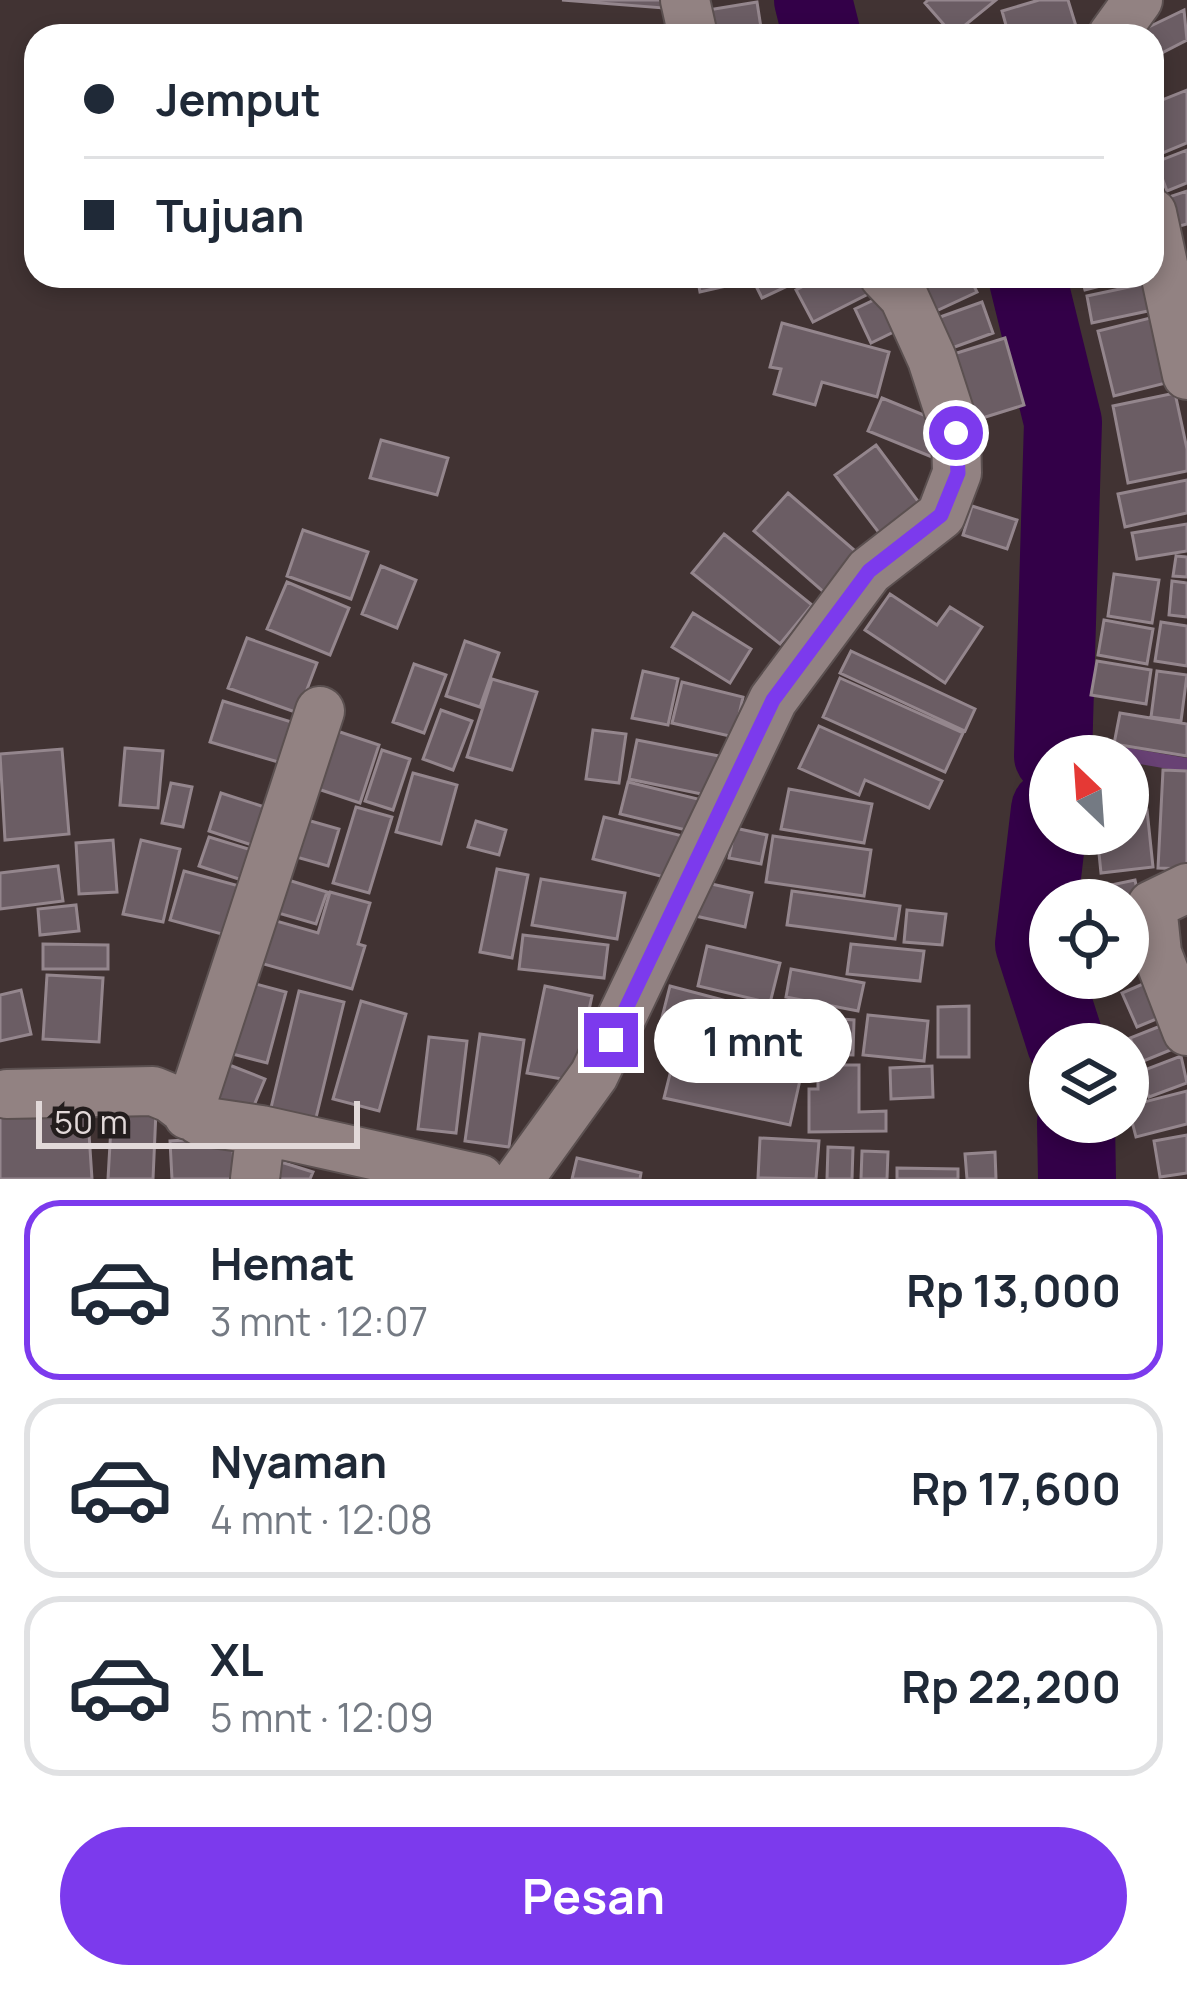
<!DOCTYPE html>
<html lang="id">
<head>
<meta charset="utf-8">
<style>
  :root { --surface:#fff; --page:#f2f2f3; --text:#1f2937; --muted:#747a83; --line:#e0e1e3; --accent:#7c3aed }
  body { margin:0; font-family:Manrope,sans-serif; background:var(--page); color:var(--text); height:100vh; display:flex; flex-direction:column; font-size:45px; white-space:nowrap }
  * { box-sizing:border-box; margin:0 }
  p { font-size:39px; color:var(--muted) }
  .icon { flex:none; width:66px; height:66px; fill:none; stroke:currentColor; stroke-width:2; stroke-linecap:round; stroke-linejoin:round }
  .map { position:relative; height:1179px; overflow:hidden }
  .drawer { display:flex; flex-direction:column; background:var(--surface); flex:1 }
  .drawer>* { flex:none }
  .banner { position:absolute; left:24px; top:24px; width:1140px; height:264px; border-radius:36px; box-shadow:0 6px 18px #0003; display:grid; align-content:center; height:264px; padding:0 60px; background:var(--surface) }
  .needle { width:78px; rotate:335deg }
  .controls { position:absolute; left:1029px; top:735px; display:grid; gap:24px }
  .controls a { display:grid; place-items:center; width:120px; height:120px; border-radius:50%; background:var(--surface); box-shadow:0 6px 18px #0003; font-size:60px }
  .scale { position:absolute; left:36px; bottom:30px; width:324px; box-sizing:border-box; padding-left:12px; border:6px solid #e2d9d9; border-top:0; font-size:33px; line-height:42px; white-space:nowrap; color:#e2d9d9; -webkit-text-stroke:9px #231d1d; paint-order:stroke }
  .end { position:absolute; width:54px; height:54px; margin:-27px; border:15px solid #7c3aed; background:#fff; box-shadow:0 0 0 6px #fff }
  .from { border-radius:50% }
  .bubble { position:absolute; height:84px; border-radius:42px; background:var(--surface); box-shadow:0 6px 18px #0003; font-size:39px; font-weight:700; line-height:84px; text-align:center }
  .banner b { display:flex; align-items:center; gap:42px; height:114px; font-size:45px }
  .banner b+b { border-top:3px solid var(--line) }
  .banner i { width:30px; height:30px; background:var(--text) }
  ul { padding:21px 0 0; list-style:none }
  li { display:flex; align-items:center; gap:36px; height:180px; margin:0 24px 18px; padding:0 36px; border:6px solid var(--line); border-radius:36px }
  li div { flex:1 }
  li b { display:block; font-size:45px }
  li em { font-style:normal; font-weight:700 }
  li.current { border-color:var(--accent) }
  li>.icon { width:108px; height:108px; stroke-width:1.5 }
  .primary-button { display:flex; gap:24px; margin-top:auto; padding:24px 60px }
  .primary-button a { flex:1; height:138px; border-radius:72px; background:var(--accent); color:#fff; font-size:48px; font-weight:700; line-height:138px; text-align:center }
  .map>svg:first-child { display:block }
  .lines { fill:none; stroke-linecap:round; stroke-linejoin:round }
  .stream { stroke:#684174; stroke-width:14 }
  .river { stroke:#330048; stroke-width:78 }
  .building { fill:#6b5d64; stroke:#94868d; stroke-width:3 }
  .minor-casing { stroke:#5b5050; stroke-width:52 }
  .minor { stroke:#928282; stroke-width:48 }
  .route { stroke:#7c3aed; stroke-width:15 }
</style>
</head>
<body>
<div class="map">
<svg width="1187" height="1179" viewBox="0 0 1187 1179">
  <rect width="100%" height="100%" fill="#413333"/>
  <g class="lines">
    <path class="stream" d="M1053,742L1187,765"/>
    <path class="river" d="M813,0L822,36
      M1027,276L1063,422L1053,756
      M1050,809L1034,944L1066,1044
      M1076,1122L1077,1179"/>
  </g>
  <path class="building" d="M562,0H663V8Z
    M928,0H996L953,35L925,3Z
    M1039,0H1068L1079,36H1009L1002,11Z
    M757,2L762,34L700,36L696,12Z
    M1184,10L1187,40L1152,58V36H1130Z
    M1187,90V143L1153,157L1152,104Z
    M1187,150V183L1167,191L1156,162Z
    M1187,191V224L1169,229L1160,200Z
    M697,276H747L748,281L700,292Z
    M751,276H809L762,298Z
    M823,276H866L874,291L813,322L796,290Z
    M927,276H969L977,292L921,318L906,286Z
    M1081,276H1140L1085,290Z
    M1157,281L1162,308L1092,323L1087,296Z
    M895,290L910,324L871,343L855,309Z
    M982,302L993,333L941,352L929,321Z
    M1158,316L1174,381L1114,396L1098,331Z
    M782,323L889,352L877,397L822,382L815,405L774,394L781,369L770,367Z
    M1005,338L1024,405L963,424L944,357Z
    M1175,393L1187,449V471L1128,483L1113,406Z
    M882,398L946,424L932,457L868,431Z
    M381,440L448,458L437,495L370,478Z
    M876,445L926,512L886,542L835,475Z
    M1187,480V513L1125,527L1118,494Z
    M788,493L861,556L827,595L754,531Z
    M972,506L1017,520L1007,549L963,535Z
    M1187,524V551L1137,559L1132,533Z
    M303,530L368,552L351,599L287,576Z
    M724,534L812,605L780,644L692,573Z
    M1176,556L1187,557V577L1173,576Z
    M381,566L416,580L397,628L362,614Z
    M1114,574L1159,580L1152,623L1108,616Z
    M1172,581L1187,583V617L1169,615Z
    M287,582L349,608L330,655L267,629Z
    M890,594L937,625L950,607L982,627L945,683L865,630Z
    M693,613L751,649L730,683L672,647Z
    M1104,620L1153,629L1147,664L1098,655Z
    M1161,622L1187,626V666L1155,661Z
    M247,638L317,663L298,713L228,688Z
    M465,641L499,653L480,707L446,696Z
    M851,651L975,709L965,731L840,673Z
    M1097,661L1151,670L1146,704L1091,695Z
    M414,664L446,675L424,733L393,722Z
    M643,671L678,679L668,725L632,718Z
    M1157,671L1187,675L1181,721L1151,717Z
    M840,678L963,733L945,772L823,717Z
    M492,679L537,692L512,770L467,757Z
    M682,682L743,697L734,737L672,723Z
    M223,701L298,724L285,764L210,742Z
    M441,710L472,721L453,770L423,759Z
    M1120,713L1187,724V756L1114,744Z
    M322,726L379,745L360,803L303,784Z
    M819,726L942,781L929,808L865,780L859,795L799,768Z
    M593,730L626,734L619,783L586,779Z
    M637,740L719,756L711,796L629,779Z
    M125,748L163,751L158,808L120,805Z
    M62,749L69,834L5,840L0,754Z
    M382,750L410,759L393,810L365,801Z
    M1163,770L1187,771V869L1158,868Z
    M413,773L457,785L441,844L396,832Z
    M628,782L702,800L694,832L620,814Z
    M171,783L192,787L183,827L162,823Z
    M789,789L872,804L864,843L781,829Z
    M221,793L280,812L267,850L209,831Z
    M356,807L392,817L369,893L333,883Z
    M1147,810L1153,867L1101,873L1097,834H1128V813Z
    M293,816L339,829L328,866L282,853Z
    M604,817L687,837L676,880L593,859Z
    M476,821L506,830L499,855L468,847Z
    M735,828L767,835L761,864L729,858Z
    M773,836L871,850L864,896L766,882Z
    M209,837L258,852L248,882L199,866Z
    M113,840L117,892L79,894L76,843Z
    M141,840L180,849L163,922L123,914Z
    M58,866L63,901L0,909V873Z
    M497,869L528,875L512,958L480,952Z
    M184,871L243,887L229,936L170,920Z
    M272,875L327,892L316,924L261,908Z
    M541,879L625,893L617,939L532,925Z
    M1135,880L1146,932L1128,937V900H1079L1078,892Z
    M698,881L752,893L745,927L691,915Z
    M792,891L900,906L895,939L787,925Z
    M330,892L370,903L358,944L365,946L352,989L246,959L259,916L318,933Z
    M76,905L79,931L40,935L38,909Z
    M907,910L946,914L942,945L904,942Z
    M523,935L608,945L604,978L519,969Z
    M43,944L108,945V969H43Z
    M851,944L924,951L920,981L847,974Z
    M707,946L780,963L770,1003L698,986Z
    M791,969L864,983L858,1011L786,997Z
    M47,975L103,978L99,1042L43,1039Z
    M237,979L286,992L267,1063L217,1050Z
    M1152,980L1166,1015L1137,1027L1122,993Z
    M545,986L592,996L574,1081L527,1073Z
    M670,986L731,1002L719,1053L657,1037Z
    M21,990L31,1034L0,1041V995Z
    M299,991L344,1002L314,1126L269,1116Z
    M361,1001L406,1014L379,1111L333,1099Z
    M741,1002L813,1024L798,1074L725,1054Z
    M969,1006V1057H938V1007Z
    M868,1015L928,1021L924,1061L863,1055Z
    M827,1018L854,1020L853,1055L824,1054Z
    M1168,1023L1178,1047L1141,1062L1130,1038Z
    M480,1034L524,1040L509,1147L465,1141Z
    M429,1037L467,1041L456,1133L418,1129Z
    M675,1054L800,1080L790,1125L664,1098Z
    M1181,1056L1187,1083L1149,1097L1139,1072Z
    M214,1059L265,1079L248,1120L198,1100Z
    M818,1065H859V1112L886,1111V1131L809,1132V1089H818Z
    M932,1066L933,1097L891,1099L890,1068Z
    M1187,1091V1124L1136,1137L1128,1106Z
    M87,1103L92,1179H0V1109Z
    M112,1109L156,1111L153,1179H108Z
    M1187,1135V1173L1160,1177L1154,1141Z
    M232,1137L235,1179H172L170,1141Z
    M760,1138L819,1141L816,1179L758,1178Z
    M828,1147L853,1148L852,1179H827Z
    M862,1151L888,1152L887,1179H861Z
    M995,1152L996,1179H967L965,1154Z
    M577,1158L641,1173L640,1179H572Z
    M281,1162L313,1172L310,1179H275Z
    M897,1168L958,1169V1179H897Z"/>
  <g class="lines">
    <defs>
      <path id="minor" d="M685,0L693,36
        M1112,36L1138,0
        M1152,213L1187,375
        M1187,888L1152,905L1157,953L1187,1031
        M7,1094L153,1091L170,1098L200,1121L261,1130
        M188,1115L320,711
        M255,1179L261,1130L480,1179
        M519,1179L594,1075L773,700L869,571L941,515L957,473L956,433L932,359L904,297L884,276"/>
    </defs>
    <use href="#minor" class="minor-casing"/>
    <use href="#minor" class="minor"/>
  </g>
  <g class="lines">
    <path class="route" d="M611,1040L773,700L869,571L941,515L958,473L956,433"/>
  </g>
</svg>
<div class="controls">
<a><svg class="needle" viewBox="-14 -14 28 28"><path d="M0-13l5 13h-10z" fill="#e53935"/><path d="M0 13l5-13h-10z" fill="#747a83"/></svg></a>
<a><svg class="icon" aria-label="locate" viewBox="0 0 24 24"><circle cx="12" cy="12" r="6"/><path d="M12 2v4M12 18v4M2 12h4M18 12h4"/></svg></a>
<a><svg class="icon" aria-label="layers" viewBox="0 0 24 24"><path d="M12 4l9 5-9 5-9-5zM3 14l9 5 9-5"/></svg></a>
</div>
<div class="scale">50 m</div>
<i class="end from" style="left:956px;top:433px"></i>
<i class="end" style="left:611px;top:1040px"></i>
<div class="bubble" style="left:654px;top:999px;width:198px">1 mnt</div>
<div class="banner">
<b><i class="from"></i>Jemput</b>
<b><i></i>Tujuan</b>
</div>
</div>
<section class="drawer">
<ul>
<li class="current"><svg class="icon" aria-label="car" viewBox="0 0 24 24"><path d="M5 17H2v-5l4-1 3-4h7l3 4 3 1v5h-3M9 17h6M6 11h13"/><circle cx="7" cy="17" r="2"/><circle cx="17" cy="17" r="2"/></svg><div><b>Hemat</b><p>3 mnt · 12:07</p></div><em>Rp 13,000</em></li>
<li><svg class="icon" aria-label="car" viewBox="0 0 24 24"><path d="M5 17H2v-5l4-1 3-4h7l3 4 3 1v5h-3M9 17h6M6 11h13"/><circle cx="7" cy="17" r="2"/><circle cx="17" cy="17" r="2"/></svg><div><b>Nyaman</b><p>4 mnt · 12:08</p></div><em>Rp 17,600</em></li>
<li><svg class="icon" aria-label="car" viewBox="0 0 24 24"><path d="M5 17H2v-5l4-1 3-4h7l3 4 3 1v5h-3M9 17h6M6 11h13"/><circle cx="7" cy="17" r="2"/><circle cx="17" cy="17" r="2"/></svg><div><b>XL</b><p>5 mnt · 12:09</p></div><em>Rp 22,200</em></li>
</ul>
<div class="primary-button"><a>Pesan</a></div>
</section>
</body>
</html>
